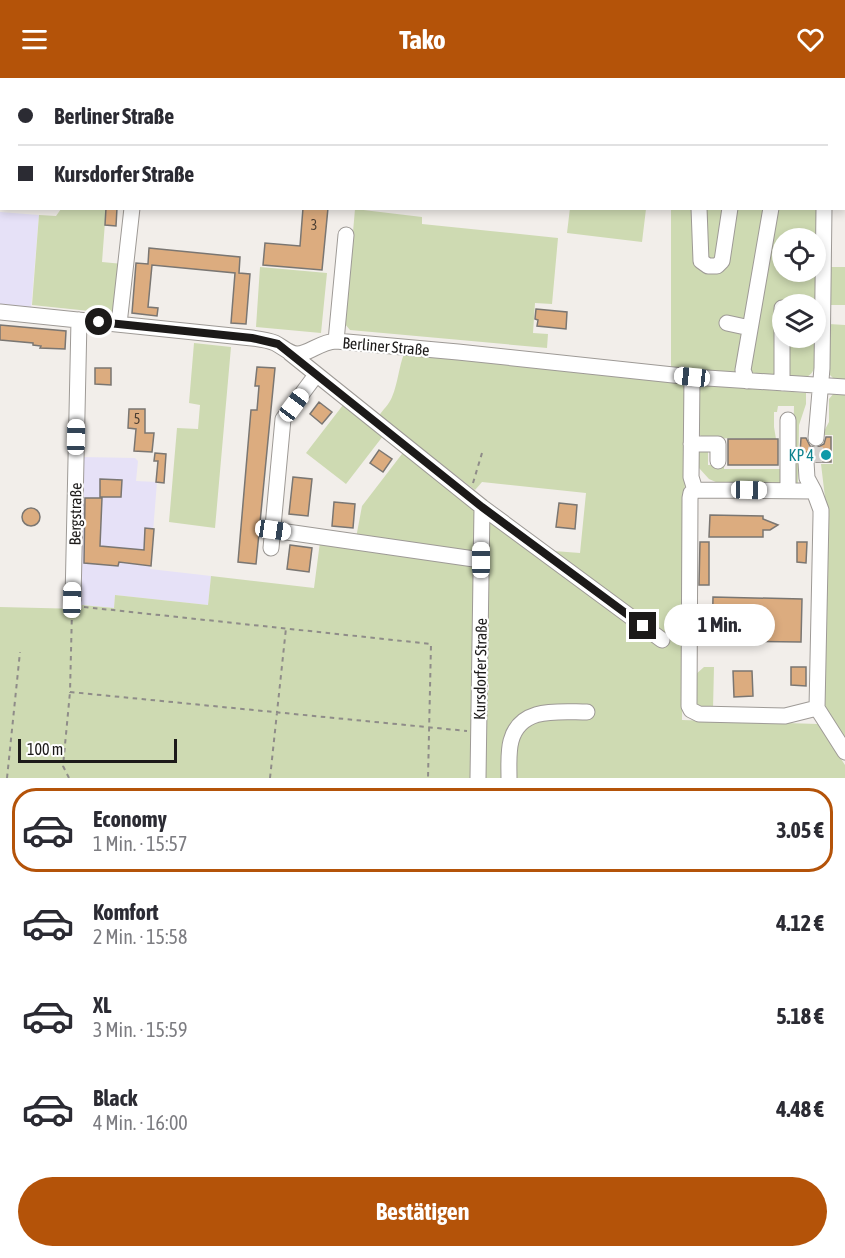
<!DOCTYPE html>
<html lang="de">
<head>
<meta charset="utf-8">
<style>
  :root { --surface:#fff; --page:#f7f7f7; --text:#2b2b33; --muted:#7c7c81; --line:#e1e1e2; --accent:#b45309 }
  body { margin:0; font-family:"Asap Condensed",sans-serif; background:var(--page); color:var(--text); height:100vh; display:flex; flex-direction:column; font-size:22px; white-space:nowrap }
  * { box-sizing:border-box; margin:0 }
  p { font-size:20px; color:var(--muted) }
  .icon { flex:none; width:33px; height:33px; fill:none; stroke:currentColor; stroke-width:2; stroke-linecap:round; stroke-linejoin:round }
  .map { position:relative; height:700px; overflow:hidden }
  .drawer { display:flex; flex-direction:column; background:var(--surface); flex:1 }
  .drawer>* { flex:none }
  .hud { position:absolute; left:0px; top:0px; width:846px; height:132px; box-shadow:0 3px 9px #0003; display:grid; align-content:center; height:132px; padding:0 18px; background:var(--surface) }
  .tools { position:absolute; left:772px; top:150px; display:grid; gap:12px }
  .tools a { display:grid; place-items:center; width:54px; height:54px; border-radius:50%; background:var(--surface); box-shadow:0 3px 9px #0003; font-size:30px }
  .scale { position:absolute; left:18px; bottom:15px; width:159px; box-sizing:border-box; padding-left:6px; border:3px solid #1c1a19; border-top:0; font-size:16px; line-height:21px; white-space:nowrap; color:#1c1a19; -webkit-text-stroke:4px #fff; paint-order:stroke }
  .end { position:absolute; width:27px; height:27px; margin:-14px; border:8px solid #1c1a19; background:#fff; box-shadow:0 0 0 3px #fff }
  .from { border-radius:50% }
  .bubble { position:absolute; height:42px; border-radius:21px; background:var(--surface); box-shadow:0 3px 9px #0003; font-size:20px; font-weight:700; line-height:42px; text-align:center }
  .car { position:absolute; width:18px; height:36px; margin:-18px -9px; border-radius:8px; box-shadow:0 0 4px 2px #0007; background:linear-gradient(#fff 24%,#345 0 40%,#fff 0 76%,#345 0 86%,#fff 0) }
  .hud b { display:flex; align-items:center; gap:21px; height:57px; font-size:22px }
  .hud b+b { border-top:2px solid var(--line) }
  .hud i { width:15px; height:15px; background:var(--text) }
  ul { padding:10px 0 0; list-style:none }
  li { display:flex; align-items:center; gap:18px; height:84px; margin:0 12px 9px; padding:0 6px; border:3px solid transparent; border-radius:24px }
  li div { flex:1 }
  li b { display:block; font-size:22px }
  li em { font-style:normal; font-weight:700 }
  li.on { border-color:var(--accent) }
  li>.icon { width:54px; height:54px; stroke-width:1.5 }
  .button { display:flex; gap:12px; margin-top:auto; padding:12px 18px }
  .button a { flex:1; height:69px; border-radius:36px; background:var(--accent); color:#fff; font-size:24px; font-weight:700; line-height:69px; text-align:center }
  header { display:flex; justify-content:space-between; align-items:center; height:78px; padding:0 18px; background:var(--accent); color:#fff; font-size:27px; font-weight:700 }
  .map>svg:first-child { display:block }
  .commercial { fill:#e6e1f7 }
  .green { fill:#cedab2; fill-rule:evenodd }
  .building { fill:#dcac7f; stroke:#7a7672; stroke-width:1.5 }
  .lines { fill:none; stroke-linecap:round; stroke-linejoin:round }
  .minor-tunnel { stroke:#d2cecb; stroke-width:15; stroke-dasharray:15 8; stroke-linecap:butt }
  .minor-casing { stroke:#9e9a96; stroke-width:17 }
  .path { stroke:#8f8c89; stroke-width:2; stroke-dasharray:4.5 4.5; stroke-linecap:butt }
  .minor { stroke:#fff; stroke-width:15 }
  .route { stroke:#1c1a19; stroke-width:8 }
  .culture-dot { fill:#0f9aa8; stroke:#fff; stroke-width:2 }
  .labels { text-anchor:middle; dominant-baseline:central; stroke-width:4.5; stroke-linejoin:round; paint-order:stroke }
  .number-label { font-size:14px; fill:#4c3e32 }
  .street-label { font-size:16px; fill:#1c1a19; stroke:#fff }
  .culture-label { font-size:16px; fill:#0d838f; stroke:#fff; text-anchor:end }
</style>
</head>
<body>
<header><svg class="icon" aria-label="menu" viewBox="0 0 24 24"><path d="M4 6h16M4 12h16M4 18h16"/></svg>Tako<svg class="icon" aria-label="heart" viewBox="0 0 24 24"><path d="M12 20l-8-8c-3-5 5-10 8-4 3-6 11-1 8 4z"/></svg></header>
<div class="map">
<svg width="845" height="700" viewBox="0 0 845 700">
  <rect width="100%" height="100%" fill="#f2eeea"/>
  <path class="commercial" d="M0,134L39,137L31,231L0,228Z
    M82,379L135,380L138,383L136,403L157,404L150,491L211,498L208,527L115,517L114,530L82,527L78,525Z"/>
  <path class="green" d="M570,130L646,131L642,164L567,155Z
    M61,131H106L102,184L123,186L118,236L32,227L39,137L56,138Z
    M355,131L422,139V146L558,160L552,226L535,225L533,255L548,256L547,270L350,252L345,246Z
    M671,131H818L817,272C814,295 815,301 790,300L787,296L786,285H777L775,295L770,298L749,295L748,284H739L735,294L730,297L685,292V289L681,288L680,292L671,291ZM783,160H816V194H783ZM783,226H816V260H783Z
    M260,189L327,195L321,255L256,249Z
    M830,189H845V227H830Z
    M829,246L845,247V304L836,303L830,297Z
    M194,265L231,269L215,450L169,444L177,350L198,351L200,327L189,325Z
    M404,276L683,305L686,315L682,642L818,646L845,687V700H515V675L518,659L541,628C527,632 507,646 503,662C501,673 503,688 502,700H482L483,616L489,612V606L482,604L486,450L492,439L664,558L554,473L580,475L586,415L482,404L475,412L379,338C383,331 389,327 392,319C398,305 399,288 404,276Z
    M702,307L806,315V326L799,347L798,405L792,404L794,328H778L777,334H774V349L776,361L703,360L698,355L699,310Z
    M834,315L845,316V664L829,638L824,624L827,436L821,386H833V357H822L829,344V321Z
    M343,327L383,358L346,406L306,375Z
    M698,371L708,373V387H724V391H784L781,405H718L709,401L699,390Z
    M405,372L475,427L476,473L472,476L356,460L362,428Z
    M320,464L475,486L471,700H0V529L82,531V527L114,530L115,517L208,527L211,498L314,510Z
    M704,589H714L713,631L697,628L695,597Z"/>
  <path class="building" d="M106,130H117L116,148L105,147Z
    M303,130H328L322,192L263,187L265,165L300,168Z
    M149,170L240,179L239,195L250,196L246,246L231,245L235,195L152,187L148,229L158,230L157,238L132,235L136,185L148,186Z
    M536,231L567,234L566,251L537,248L538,242L535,241Z
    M0,247L66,253L65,271L40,270L41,268L33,267V265L0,262Z
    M257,289L275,290L256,486L238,484L251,332H257L259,308H255Z
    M95,290H111V307L95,306Z
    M319,324L332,334L322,346L310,336Z
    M129,331H145V355H154L152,374L134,373L136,351L128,350Z
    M826,359H831V384H816L811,376L806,374L800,376L801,360H806L810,368L816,370L824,366Z
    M728,361H778V387H728Z
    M379,372L392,381L383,394L370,385Z
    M155,375L166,376L164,405L156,404L158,383H154Z
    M293,399L312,401L308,438L289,436Z
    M100,401L122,402L121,419H100Z
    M85,420H102L100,468L144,472L145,450L154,451L151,488L119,484L118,488L84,485Z
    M334,424L355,426L353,450L332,448Z
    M559,425L577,427L575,451L556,449Z
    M22 439a9 9 0 1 1 18 0a9 9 0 1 1-18 0Z
    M710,437L763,438V441L778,447L770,452H763V459H709Z
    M700,464H709V507H699Z
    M797,464H807L806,485L797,484Z
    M290,467L312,470L309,494L287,491Z
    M713,519L802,521L801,564L712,563Z
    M791,589H806V608L791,607Z
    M733,593H752L753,618L734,619Z"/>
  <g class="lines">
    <path class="minor-tunnel" d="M815,384L816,360"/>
    <defs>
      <path id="minor" d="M687,0L696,1
        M793,2L794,0
        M826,2V0
        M699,130L701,183L708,188H717L722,183L730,130
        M0,234L252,260C260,261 268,262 275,265C283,269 288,275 296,276C308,277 319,264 336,263L458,274L692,299L845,309
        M727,245L750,250
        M119,246L132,130
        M336,263L346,157
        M290,275L482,429L662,562
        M692,299L691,399L695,412L691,415L690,420L689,628L691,632L699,636L785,638L817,630L845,674
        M747,303L743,292L771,130
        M782,305V230
        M816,360L822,290L824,130
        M691,366H718V383
        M806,384L807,400L814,413
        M695,412L814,413L821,432V438L817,630
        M788,412V342
        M273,452L481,482
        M271,470L283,341L316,297
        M73,522L79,242
        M478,700L482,429
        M509,700C509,688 508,674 511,663C520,628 559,634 587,634"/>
    </defs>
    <use href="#minor" class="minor-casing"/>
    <path class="path" d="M473,405L482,375
      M84,529L431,566L428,700
      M72,533L70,614L467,653
      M7,700L20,574
      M69,700L63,688L70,614
      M270,700L286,550"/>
    <use href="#minor" class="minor"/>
  </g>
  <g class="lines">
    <path class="route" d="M99,244L252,260L278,266L482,429L643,548"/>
  </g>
  <circle class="culture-dot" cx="826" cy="377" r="6"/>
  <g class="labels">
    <g class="number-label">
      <text x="314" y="147">3</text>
      <text x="137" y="341">5</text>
    </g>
    <g class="street-label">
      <text transform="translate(386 268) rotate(5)">Berliner Straße</text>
      <text transform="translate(75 436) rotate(-89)">Bergstraße</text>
      <text transform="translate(480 591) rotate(-89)">Kursdorfer Straße</text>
    </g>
    <g class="culture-label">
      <text x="814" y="377">KP 4</text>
    </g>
  </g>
</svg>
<div class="tools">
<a><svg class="icon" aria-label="locate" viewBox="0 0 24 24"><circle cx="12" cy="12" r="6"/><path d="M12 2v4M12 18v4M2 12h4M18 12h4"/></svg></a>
<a><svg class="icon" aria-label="layers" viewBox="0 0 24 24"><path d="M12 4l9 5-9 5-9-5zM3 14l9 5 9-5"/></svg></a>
</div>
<div class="scale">100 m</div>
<i class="end from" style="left:99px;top:244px"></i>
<i class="end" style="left:643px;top:548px"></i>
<div class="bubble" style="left:664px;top:526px;width:111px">1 Min.</div>
<i class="car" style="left:692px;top:299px;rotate:276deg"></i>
<i class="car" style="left:294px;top:327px;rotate:37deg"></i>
<i class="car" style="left:76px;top:359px;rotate:1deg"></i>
<i class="car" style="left:749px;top:412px;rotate:91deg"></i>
<i class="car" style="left:273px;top:452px;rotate:98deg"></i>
<i class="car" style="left:481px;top:482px;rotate:0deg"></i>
<i class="car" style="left:72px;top:522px;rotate:1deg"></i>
<div class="hud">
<b><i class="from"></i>Berliner Straße</b>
<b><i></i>Kursdorfer Straße</b>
</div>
</div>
<section class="drawer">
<ul>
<li class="on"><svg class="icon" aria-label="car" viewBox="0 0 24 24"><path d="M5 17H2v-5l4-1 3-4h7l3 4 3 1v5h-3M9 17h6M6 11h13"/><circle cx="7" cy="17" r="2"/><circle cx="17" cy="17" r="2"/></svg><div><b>Economy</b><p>1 Min. · 15:57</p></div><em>3.05 €</em></li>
<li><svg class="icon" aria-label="car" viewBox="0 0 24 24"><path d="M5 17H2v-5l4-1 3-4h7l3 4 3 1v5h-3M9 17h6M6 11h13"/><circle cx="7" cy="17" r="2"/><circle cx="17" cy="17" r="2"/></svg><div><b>Komfort</b><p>2 Min. · 15:58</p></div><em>4.12 €</em></li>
<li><svg class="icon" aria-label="car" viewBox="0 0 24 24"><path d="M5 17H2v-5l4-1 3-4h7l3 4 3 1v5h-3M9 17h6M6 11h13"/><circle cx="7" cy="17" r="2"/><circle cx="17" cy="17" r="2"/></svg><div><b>XL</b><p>3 Min. · 15:59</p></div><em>5.18 €</em></li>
<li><svg class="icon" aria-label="car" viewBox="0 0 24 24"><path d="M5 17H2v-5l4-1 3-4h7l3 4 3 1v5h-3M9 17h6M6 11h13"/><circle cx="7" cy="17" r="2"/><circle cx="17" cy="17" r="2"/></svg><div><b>Black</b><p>4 Min. · 16:00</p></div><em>4.48 €</em></li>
</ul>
<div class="button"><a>Bestätigen</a></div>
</section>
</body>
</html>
